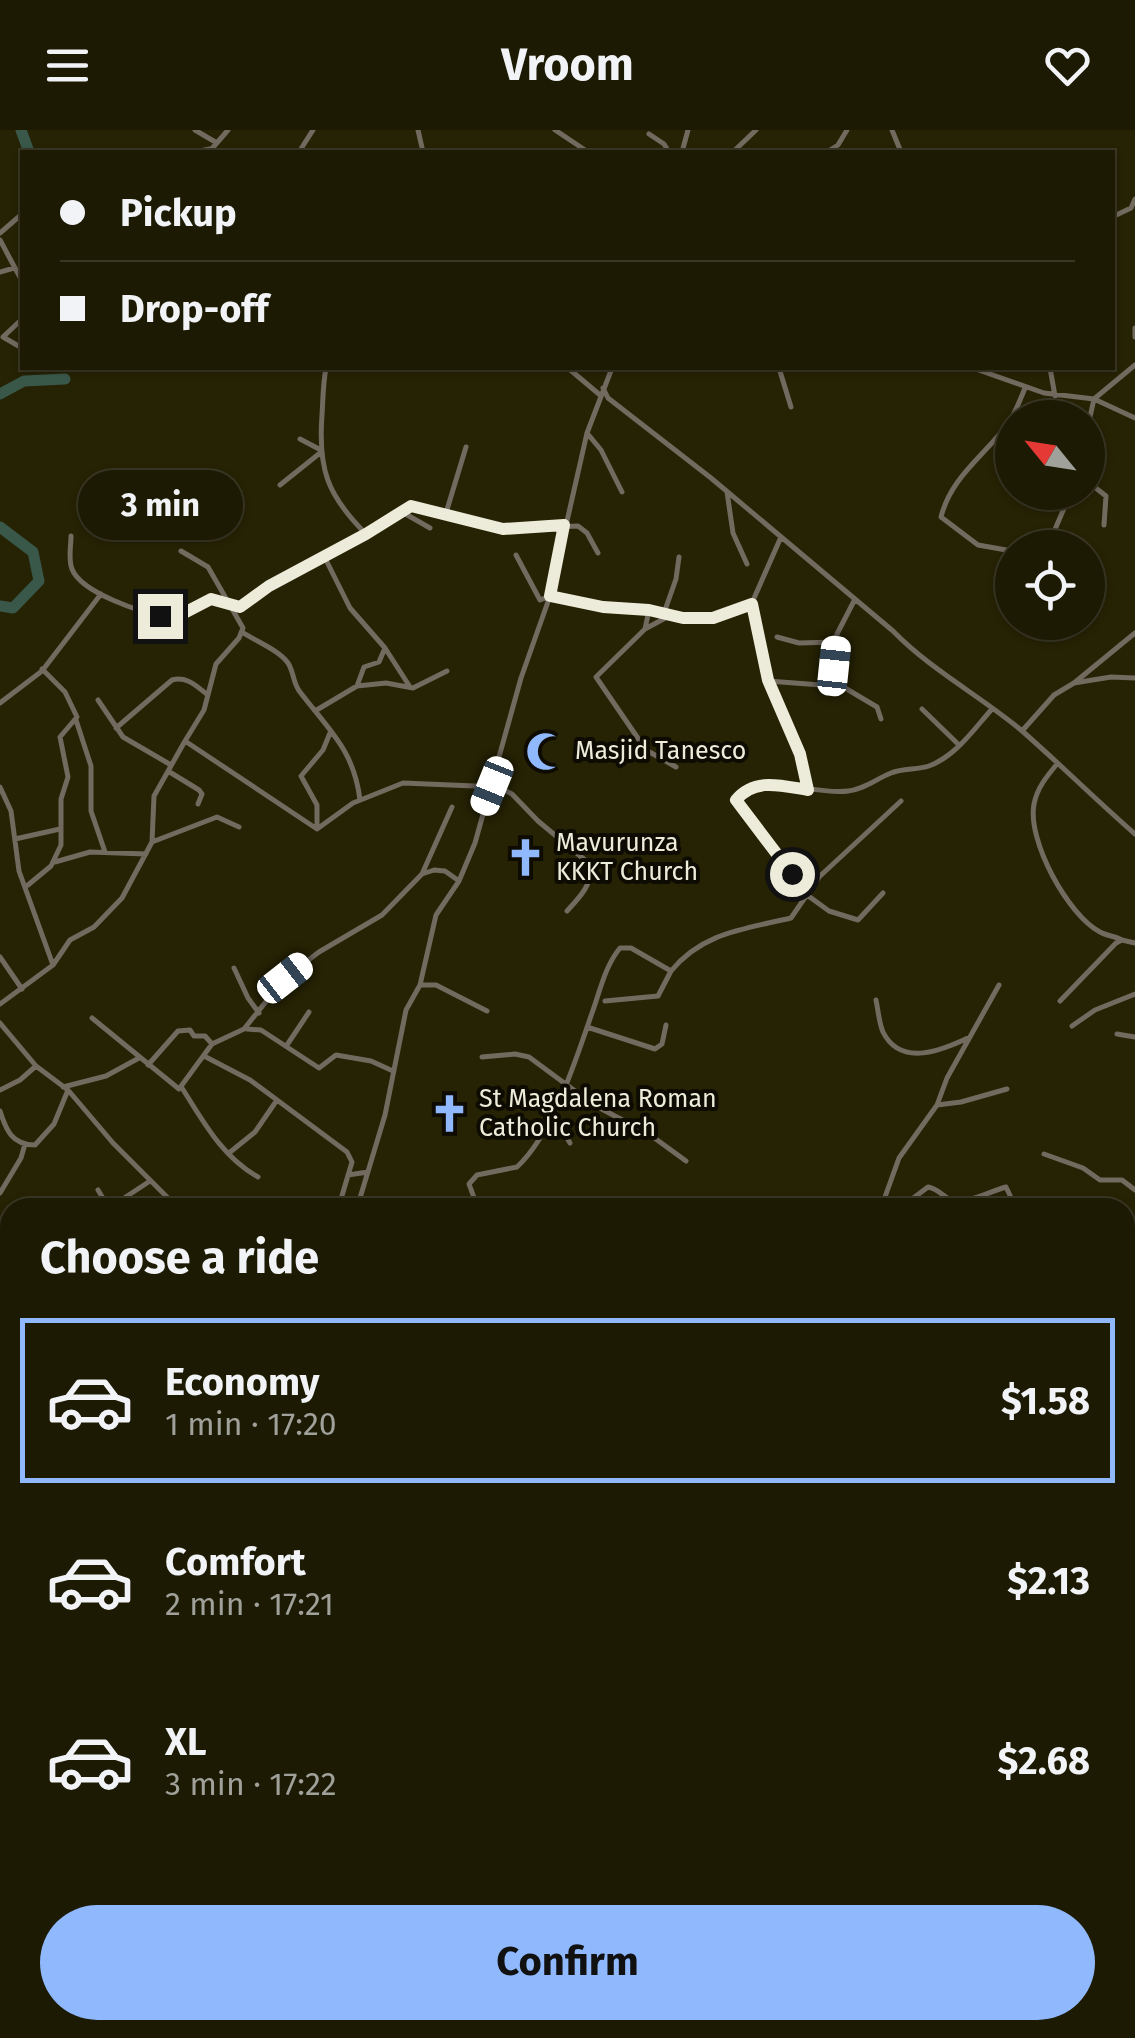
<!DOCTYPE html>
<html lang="en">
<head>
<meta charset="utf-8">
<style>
  :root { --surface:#1c1a03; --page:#25230d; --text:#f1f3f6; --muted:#a0a19a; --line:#3a3825; --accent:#90b8fd }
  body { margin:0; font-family:"Fira Sans",sans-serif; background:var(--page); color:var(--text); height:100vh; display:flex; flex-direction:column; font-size:38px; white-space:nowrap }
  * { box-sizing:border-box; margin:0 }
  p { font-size:32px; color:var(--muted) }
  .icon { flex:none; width:55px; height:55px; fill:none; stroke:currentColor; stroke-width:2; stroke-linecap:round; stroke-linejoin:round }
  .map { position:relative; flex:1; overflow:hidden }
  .panel { position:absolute; left:0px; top:1068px; width:1135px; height:842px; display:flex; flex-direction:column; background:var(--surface); border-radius:30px 30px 0 0; box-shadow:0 2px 8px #0004,0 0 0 2px var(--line) }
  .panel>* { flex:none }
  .hud { position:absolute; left:20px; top:20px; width:1095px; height:220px; border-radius:0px; box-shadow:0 2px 8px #0004,0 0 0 2px var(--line); display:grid; align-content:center; height:220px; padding:0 40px; background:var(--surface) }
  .needle { width:65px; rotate:300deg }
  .tools { position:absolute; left:995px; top:270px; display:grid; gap:20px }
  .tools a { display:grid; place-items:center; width:110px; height:110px; border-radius:50%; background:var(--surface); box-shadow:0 2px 8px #0004,0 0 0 2px var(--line); font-size:50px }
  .end { position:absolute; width:45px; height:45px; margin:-22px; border:12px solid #edecda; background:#111; box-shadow:0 0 0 5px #111 }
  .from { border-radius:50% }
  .bubble { position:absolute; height:70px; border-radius:35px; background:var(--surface); box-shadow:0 2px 8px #0004,0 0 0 2px var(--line); font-size:32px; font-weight:700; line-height:70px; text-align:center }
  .car { position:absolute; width:30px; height:60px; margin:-30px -15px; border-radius:12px; box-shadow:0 0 8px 2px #0007; background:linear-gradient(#fff 24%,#345 0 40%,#fff 0 76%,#345 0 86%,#fff 0) }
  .hud b { display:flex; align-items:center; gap:35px; height:95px; font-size:38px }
  .hud b+b { border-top:2px solid var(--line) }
  .hud i { width:25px; height:25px; background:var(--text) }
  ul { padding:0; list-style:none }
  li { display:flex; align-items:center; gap:30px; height:165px; margin:0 20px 15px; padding:0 20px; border:5px solid transparent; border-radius:0px }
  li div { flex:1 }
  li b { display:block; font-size:38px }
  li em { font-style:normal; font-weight:700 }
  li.selected { border-color:var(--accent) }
  li>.icon { width:90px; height:90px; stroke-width:1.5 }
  h2 { padding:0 40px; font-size:45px; line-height:120px }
  .primary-button { display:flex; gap:20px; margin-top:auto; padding:20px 40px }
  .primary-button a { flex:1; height:115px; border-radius:60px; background:var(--accent); color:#111; font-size:40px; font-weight:700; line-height:115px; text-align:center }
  header { display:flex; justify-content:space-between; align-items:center; height:130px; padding:0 40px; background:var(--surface); font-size:45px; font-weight:700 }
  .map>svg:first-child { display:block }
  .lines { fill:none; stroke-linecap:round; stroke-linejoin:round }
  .stream { stroke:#39584a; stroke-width:2.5 }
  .river { stroke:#39584a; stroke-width:11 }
  .minor { stroke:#72695f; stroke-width:5 }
  .route { stroke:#edecda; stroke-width:12 }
  .labels { text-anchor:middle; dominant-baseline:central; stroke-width:8; stroke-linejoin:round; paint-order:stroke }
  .poi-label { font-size:25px; fill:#edecda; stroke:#0d0b02; text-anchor:start }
</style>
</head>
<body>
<header><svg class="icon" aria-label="menu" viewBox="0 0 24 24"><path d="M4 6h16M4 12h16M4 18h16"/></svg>Vroom<svg class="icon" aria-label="heart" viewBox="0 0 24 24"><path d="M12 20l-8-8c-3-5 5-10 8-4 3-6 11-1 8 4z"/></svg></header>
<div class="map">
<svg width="1135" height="1908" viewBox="0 0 1135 1908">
  <rect width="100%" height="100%" fill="#262204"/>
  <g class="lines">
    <path class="stream" d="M0,1687L10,1681
      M0,1848L10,1858"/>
    <path class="river" d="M21,0L29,22
      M0,264L24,251L65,249
      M0,397L33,422L39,451L13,478L0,476"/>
    <path class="minor" d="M195,0L217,13
      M418,0L423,22
      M555,0L588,22
      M892,0L901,22
      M649,4L664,14L669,22
      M194,22L210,19
      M209,22L228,0
      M299,22L313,0
      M682,22L688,0
      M733,22L756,0
      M827,22L838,15L847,0
      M1112,87L1131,78L1135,69
      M0,103L22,84
      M0,110L22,151
      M0,142L14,138
      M1135,198V207
      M3,207L22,189
      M3,207L22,218
      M326,238C323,253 323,269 322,285C318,339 327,365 366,404
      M568,238L600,265
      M779,238L791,277
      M973,238L1044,263L1094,269L1135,288
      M1050,238L1055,266
      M603,258L608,268L711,348L893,501C931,540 979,565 1021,600C1060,634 1096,670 1135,704
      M1088,296L1094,269L1135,235
      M587,303L601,320L622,362
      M300,309L319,319
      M1088,352L1106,366L1104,395
      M280,355L320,323
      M727,362L733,403L747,434
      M402,382L430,398
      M446,383L466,317
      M71,406C71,417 68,429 72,439C81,463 143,483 166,487L211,469L240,477L269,456L366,404L411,376L503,399L578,396L587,403L598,423
      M781,407L751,475L768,551L834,556
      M1047,418L1071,362
      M181,421L208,437L243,498L239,508L216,534L204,580L185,611
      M1012,421L978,415L941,387C951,347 984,326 1007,295C1015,284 1020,270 1025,258
      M516,425L540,470L550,466L690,489L713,488L751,475
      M324,426L350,478L385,518L410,557
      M854,471L837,504L834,556L845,558L877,577L881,589
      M664,483L676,449L679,427
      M669,486L645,499L596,547L646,620L676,637
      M645,499L649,480
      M242,502C255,511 279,520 288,533C294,542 293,554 300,562C329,600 354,620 360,670
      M777,507L799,513L836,512
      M768,551L800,625L808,660
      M1074,553L1111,547L1135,548
      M357,556L364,537L379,532L385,518
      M98,570L123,607L171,635
      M0,573L42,541L101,464
      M922,579L959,615
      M315,581L357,556L386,553L413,558L447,541
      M76,590L91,636V681L105,722
      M116,598L172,550C187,546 196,556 208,565
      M1022,601L1054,565L1074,553L1135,503
      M1057,634C1047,646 1037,658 1034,674C1027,711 1068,785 1100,802C1107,806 1115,806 1122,810
      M168,641L199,660L202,664L198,674
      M0,657L11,681L19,741L53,835
      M317,699V675L301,646L323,620L330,603
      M15,709L60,699
      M152,712L217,687L239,697
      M55,732L90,722L146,724
      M422,744L452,677
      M28,755L51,736L61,715V669L68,647L60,607L77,587L65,562L42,539
      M883,763L858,790L829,781L807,765L736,669C762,639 812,666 848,661C865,659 876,649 891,643C903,638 917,640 929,636C956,626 974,599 992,579
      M0,827L22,859
      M234,838L248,868L259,883
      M420,855H436L487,881
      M876,870C878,879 879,893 883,902C901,938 943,920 970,907
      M605,871L658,866L671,841
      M1060,871L1116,813L1122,810L1135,813
      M0,874L53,835L70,810L94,797L122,768L152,712L154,666L185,611L317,699L353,673L403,653L498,657L512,664L538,691L591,735C593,754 579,768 567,781
      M92,888L179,959L212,914L244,899L285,848L319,822L382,785L422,744L434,740L445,741L459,751
      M0,893L36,936L68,960L113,1013L178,1078
      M1072,896L1095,880L1135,864
      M587,897L655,919L662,914L666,895
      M247,899L261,900L319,938L336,925L371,931L393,941
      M1117,904L1135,907
      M287,915L309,882
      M204,926L250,950L347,1022L352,1032L341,1069L343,1078
      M482,927L515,924L529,927L594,975L649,1004L686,1031
      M148,935L178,901L190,900L194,906H205L212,914
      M63,957L106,946L139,928
      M182,958C203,991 222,1027 258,1047
      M0,960L20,950L36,936
      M937,975L961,972L1007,959
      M0,981C6,1000 12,1015 35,1015L54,994L68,960
      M552,983L570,1013
      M229,1023L255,1002L277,970
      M1044,1024L1083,1038L1100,1050H1122L1135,1060
      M348,1045L368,1042
      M98,1060L109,1078L150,1051
      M0,1063L21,1028L25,1014
      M476,1073L501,1078
      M357,1078L385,985L406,880L420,855L436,785L459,751L475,713L521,548L550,466L587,303L612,238
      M473,1078L476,1073L469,1054L477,1045L517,1037C553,1004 576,929 592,883C600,861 605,836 620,818H631L671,841C703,802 745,799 791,788L819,747L901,671
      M619,1078L629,1073
      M881,1078L899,1028L937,975L947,948L999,855
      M900,1078L928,1057C938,1059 940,1064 949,1069C966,1076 990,1061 1006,1057L1016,1078
      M1125,1100L1135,1090
      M0,1152L10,1149
      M0,1169L10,1198
      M1125,1195L1135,1191
      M0,1253L10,1247
      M0,1292L10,1302
      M0,1431L10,1439
      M1125,1432L1135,1429
      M1125,1478H1135
      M0,1505L7,1497L8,1490L5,1440
      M0,1507L10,1514
      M1125,1567L1135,1561
      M0,1570L10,1560
      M1125,1674L1135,1680
      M1125,1675L1135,1666
      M0,1736L10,1720
      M0,1821L10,1815
      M1125,1892L1135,1904
      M95,1900L98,1908
      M179,1900L188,1908
      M412,1900L417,1908
      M886,1900V1908
      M305,1905L323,1908
      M81,1908V1900
      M340,1908L352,1902
      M489,1908L493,1900
      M678,1908L685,1900L708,1908
      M1086,1908L1088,1900"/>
  </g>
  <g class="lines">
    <path class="route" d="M160,486L186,482L211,469L240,477L269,456L366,404L411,376L503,399L564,395L550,466L603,477L649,480L683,488H713L752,474L768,550L800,624L808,660C782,656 755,647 736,670L792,744"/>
  </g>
  <defs>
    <symbol id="mosque-bare" viewBox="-9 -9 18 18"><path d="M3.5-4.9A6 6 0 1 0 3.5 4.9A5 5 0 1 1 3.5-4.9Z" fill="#90b8fd" stroke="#0d0b02" stroke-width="2.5" paint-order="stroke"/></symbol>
    <symbol id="church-bare" viewBox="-9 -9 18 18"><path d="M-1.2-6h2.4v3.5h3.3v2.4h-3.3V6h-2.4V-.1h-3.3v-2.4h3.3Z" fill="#90b8fd" stroke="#0d0b02" stroke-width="2.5" paint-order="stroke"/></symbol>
  </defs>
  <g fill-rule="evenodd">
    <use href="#mosque-bare" x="518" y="594" width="55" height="55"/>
    <use href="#church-bare" x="498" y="700" width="55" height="55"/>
    <use href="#church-bare" x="422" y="956" width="55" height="55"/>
  </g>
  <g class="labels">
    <g class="poi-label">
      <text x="575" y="621">Masjid Tanesco</text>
      <text x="556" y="713">Mavurunza<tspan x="556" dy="29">KKKT Church</tspan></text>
      <text x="479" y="969">St Magdalena Roman<tspan x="479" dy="29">Catholic Church</tspan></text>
    </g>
  </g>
</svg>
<div class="tools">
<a><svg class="needle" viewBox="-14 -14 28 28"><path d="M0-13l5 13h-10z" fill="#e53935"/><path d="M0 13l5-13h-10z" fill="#a0a19a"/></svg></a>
<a><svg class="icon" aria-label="locate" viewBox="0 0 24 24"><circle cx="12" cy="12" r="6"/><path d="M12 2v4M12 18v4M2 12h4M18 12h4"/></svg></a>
</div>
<i class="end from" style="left:792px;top:744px"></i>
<i class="end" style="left:160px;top:486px"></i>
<div class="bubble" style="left:78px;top:340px;width:165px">3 min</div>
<i class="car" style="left:834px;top:536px;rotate:6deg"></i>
<i class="car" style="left:492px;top:656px;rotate:202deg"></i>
<i class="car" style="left:285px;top:848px;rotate:52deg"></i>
<div class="hud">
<b><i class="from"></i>Pickup</b>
<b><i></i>Drop-off</b>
</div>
<section class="panel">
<h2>Choose a ride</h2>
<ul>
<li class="selected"><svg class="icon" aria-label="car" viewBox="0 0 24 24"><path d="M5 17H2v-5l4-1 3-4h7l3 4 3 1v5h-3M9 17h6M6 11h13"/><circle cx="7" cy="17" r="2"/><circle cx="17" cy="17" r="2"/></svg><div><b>Economy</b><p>1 min · 17:20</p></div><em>$1.58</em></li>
<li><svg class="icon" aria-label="car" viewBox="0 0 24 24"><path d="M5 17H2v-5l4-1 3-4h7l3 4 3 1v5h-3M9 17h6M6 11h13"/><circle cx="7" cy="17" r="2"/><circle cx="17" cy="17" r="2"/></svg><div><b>Comfort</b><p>2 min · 17:21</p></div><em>$2.13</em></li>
<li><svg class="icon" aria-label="car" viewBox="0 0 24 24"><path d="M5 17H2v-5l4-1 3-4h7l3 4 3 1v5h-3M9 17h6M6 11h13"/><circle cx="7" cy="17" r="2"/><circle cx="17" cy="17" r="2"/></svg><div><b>XL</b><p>3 min · 17:22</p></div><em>$2.68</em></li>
</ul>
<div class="primary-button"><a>Confirm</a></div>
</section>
</div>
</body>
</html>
